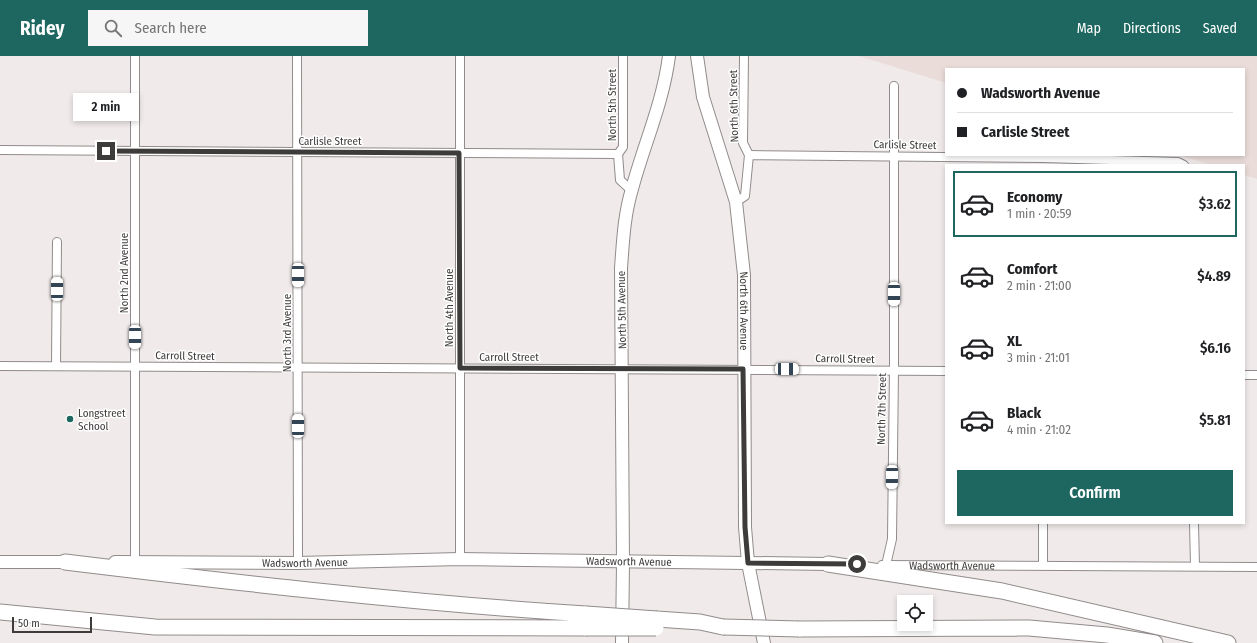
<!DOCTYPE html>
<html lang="en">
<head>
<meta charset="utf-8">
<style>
  :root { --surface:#fff; --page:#f6f6f6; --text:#202124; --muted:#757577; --line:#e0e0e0; --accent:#1d6760 }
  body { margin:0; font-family:"Fira Sans Condensed",sans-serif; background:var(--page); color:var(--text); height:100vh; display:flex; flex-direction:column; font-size:15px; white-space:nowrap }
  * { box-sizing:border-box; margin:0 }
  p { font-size:13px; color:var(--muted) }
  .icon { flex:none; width:22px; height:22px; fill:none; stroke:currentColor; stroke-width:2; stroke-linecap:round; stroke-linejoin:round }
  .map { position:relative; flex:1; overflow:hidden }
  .panel { position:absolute; left:945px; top:108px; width:300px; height:360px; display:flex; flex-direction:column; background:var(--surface); border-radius:0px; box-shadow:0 2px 6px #0003 }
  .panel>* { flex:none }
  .top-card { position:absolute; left:945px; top:12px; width:300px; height:88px; border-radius:0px; box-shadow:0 2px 6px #0003; display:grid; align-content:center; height:88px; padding:0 12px; background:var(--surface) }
  .controls { position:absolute; left:897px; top:539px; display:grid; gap:8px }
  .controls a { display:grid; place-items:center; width:36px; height:36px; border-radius:0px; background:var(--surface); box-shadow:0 2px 6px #0003; font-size:20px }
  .scale { position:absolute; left:12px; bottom:10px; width:80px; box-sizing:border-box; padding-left:4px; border:2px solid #3e3c3b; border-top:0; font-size:11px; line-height:14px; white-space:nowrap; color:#3e3c3b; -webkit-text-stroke:3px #fff; paint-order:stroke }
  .end { position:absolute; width:18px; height:18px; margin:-9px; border:5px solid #3e3c3b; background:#fff; box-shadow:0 0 0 2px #fff }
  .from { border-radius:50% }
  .bubble { position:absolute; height:28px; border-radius:0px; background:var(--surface); box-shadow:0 2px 6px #0003; font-size:13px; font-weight:600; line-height:28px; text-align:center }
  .car { position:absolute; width:12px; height:24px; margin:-12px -6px; border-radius:5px; box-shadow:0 0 3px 1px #0007; background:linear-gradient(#fff 24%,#345 0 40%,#fff 0 76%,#345 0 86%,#fff 0) }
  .top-card b { display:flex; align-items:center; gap:14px; height:38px; font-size:15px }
  .top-card b+b { border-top:1px solid var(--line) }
  .top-card i { width:10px; height:10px; background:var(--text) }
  ul { padding:7px 0 0; list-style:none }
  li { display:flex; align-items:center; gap:12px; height:66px; margin:0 8px 6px; padding:0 4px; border:2px solid transparent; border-radius:0px }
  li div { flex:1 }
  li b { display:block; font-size:15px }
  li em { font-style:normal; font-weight:600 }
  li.on { border-color:var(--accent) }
  li>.icon { width:36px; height:36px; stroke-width:1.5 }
  .cta { display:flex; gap:8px; margin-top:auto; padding:8px 12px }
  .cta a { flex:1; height:46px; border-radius:0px; background:var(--accent); color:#fff; font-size:16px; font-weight:600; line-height:46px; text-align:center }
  header { display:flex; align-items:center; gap:24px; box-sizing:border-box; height:56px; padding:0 20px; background:var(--accent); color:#fff }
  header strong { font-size:19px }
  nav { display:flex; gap:22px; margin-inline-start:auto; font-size:14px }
  .search { width:280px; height:36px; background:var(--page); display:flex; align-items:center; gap:10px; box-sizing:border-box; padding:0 14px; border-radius:0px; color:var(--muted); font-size:15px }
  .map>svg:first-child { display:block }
  .built { fill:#eadcd9 }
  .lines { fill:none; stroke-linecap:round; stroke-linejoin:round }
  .street-casing { stroke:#918c8b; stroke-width:10 }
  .secondary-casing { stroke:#918c8b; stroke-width:14 }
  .highway-casing { stroke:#918c8b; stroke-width:17 }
  .street { stroke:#fff; stroke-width:8 }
  .secondary { stroke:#fff; stroke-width:12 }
  .highway { stroke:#fff; stroke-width:15 }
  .highway-bridge-casing { stroke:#918c8b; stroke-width:17; stroke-linecap:butt }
  .highway-bridge { stroke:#fff; stroke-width:15 }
  .route { stroke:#3e3c3b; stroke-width:5 }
  .poi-dot { fill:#1d6760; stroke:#fff; stroke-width:1.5 }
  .labels { text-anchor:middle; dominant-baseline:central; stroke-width:3; stroke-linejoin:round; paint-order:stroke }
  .street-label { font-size:11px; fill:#3e3c3b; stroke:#fff }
  .poi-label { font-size:11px; fill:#3e3c3b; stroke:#fff; text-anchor:start }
</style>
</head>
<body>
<header>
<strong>Ridey</strong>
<div class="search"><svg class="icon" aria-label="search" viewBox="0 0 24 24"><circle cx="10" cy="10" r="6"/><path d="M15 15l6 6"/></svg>Search here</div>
<nav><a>Map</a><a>Directions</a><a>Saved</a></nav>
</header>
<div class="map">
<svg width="1257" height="587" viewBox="0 0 1257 587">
  <rect width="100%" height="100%" fill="#f0ebea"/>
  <path class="built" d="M859,0H1257V123L1244,119V109H1211L1179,99H1244V13H946V27Z"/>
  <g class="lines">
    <defs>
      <g id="street">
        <path d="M135,0V506"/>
        <path d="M297,0L298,507"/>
        <path d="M460,0V503"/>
        <path d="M744,0L743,87L749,99"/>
        <path d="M0,94L618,98L620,124L631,134"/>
        <path d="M618,98L623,91V0"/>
        <path d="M736,146L745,140L749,99L1043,102L1178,106L1184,109"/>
        <path d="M0,310L946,315"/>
        <path d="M56,310L57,186"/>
        <path d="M1244,319H1257"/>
        <path d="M1043,467V509"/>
        <path d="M1194,467L1195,510"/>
        <path id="s1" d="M882,509L1257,511"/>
        <path d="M886,509L892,483L894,314V30"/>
      </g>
      <g id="secondary">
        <path id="s2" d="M697,0L703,41L736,146L744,219L745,471L748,507L764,587"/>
        <path d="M0,506H73"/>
        <path id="s3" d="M115,506L298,507L460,503L828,508"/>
        <path d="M622,587L623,507L621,212C623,186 624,159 632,133C644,88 663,47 669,0"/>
      </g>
      <path id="highway" d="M65,506C238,527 412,547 586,558
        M828,508L1002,535L1228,587
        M0,556L155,571L586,572
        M657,563L700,566L723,571
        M799,573L1029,572L1107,579L1155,587"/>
    </defs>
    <use href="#street" class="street-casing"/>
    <use href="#secondary" class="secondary-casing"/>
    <use href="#highway" class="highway-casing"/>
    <use href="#street" class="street"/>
    <use href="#secondary" class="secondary"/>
    <use href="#highway" class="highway"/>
    <defs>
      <path id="highway-bridge" d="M586,558L657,563
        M723,571L799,573
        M586,572H656"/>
    </defs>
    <use href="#highway-bridge" class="highway-bridge-casing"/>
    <use href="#highway-bridge" class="highway-bridge"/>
  </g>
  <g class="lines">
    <path class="route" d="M106,95L459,97L460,312L743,313L745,471L748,507L857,508"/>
  </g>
  <circle class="poi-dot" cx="70" cy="363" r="4"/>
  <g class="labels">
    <g class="street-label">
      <text transform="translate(612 49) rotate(-90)">North 5th Street</text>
      <text transform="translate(734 50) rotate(-91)">North 6th Street</text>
      <text x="330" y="85">Carlisle Street</text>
      <text transform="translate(905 89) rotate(1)">Carlisle Street</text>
      <text transform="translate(124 217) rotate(-90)">North 2nd Avenue</text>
      <text transform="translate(449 252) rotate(-90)">North 4th Avenue</text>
      <text transform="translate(622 254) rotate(-91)">North 5th Avenue</text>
      <text stroke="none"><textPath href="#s2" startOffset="261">North 6th Avenue</textPath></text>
      <text transform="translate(287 277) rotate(-90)">North 3rd Avenue</text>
      <text transform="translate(185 300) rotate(1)">Carroll Street</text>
      <text x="509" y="301">Carroll Street</text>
      <text transform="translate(845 303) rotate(1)">Carroll Street</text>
      <text transform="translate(882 353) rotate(-89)">North 7th Street</text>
      <text stroke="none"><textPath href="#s3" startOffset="190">Wadsworth Avenue</textPath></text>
      <text stroke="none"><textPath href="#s3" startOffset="514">Wadsworth Avenue</textPath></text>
      <text stroke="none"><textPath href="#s1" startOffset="70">Wadsworth Avenue</textPath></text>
    </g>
    <g class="poi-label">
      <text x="78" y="357">Longstreet<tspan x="78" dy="13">School</tspan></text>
    </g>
  </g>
</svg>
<div class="controls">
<a><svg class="icon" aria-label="locate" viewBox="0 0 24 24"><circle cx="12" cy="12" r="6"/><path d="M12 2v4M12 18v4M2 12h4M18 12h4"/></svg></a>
</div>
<div class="scale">50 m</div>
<i class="end from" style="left:857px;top:508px"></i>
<i class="end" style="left:106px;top:95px"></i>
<div class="bubble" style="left:73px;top:37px;width:66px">2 min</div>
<i class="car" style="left:298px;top:219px;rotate:180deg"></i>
<i class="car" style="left:57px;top:233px;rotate:0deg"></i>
<i class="car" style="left:894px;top:238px;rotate:180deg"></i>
<i class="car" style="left:135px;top:281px;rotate:180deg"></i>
<i class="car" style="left:787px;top:313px;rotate:91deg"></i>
<i class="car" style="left:298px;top:370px;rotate:0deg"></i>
<i class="car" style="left:892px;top:421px;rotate:181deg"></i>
<div class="top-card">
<b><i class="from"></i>Wadsworth Avenue</b>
<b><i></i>Carlisle Street</b>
</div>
<section class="panel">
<ul>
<li class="on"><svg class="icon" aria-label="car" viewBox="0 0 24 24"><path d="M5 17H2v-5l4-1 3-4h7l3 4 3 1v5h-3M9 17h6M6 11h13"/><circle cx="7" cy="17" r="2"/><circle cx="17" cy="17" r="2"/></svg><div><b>Economy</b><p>1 min · 20:59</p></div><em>$3.62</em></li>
<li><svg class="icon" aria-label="car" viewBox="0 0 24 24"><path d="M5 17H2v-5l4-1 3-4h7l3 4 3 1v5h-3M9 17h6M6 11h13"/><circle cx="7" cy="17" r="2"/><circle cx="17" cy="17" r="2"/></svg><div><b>Comfort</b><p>2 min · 21:00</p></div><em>$4.89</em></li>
<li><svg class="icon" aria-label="car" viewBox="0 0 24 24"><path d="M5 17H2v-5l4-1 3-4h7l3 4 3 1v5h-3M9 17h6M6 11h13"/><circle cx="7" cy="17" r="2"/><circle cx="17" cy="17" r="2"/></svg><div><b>XL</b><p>3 min · 21:01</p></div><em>$6.16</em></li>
<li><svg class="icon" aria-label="car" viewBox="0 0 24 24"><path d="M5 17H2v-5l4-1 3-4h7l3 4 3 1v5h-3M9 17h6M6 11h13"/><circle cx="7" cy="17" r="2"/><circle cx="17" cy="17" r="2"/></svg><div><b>Black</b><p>4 min · 21:02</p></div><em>$5.81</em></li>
</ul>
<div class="cta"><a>Confirm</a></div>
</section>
</div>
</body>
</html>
